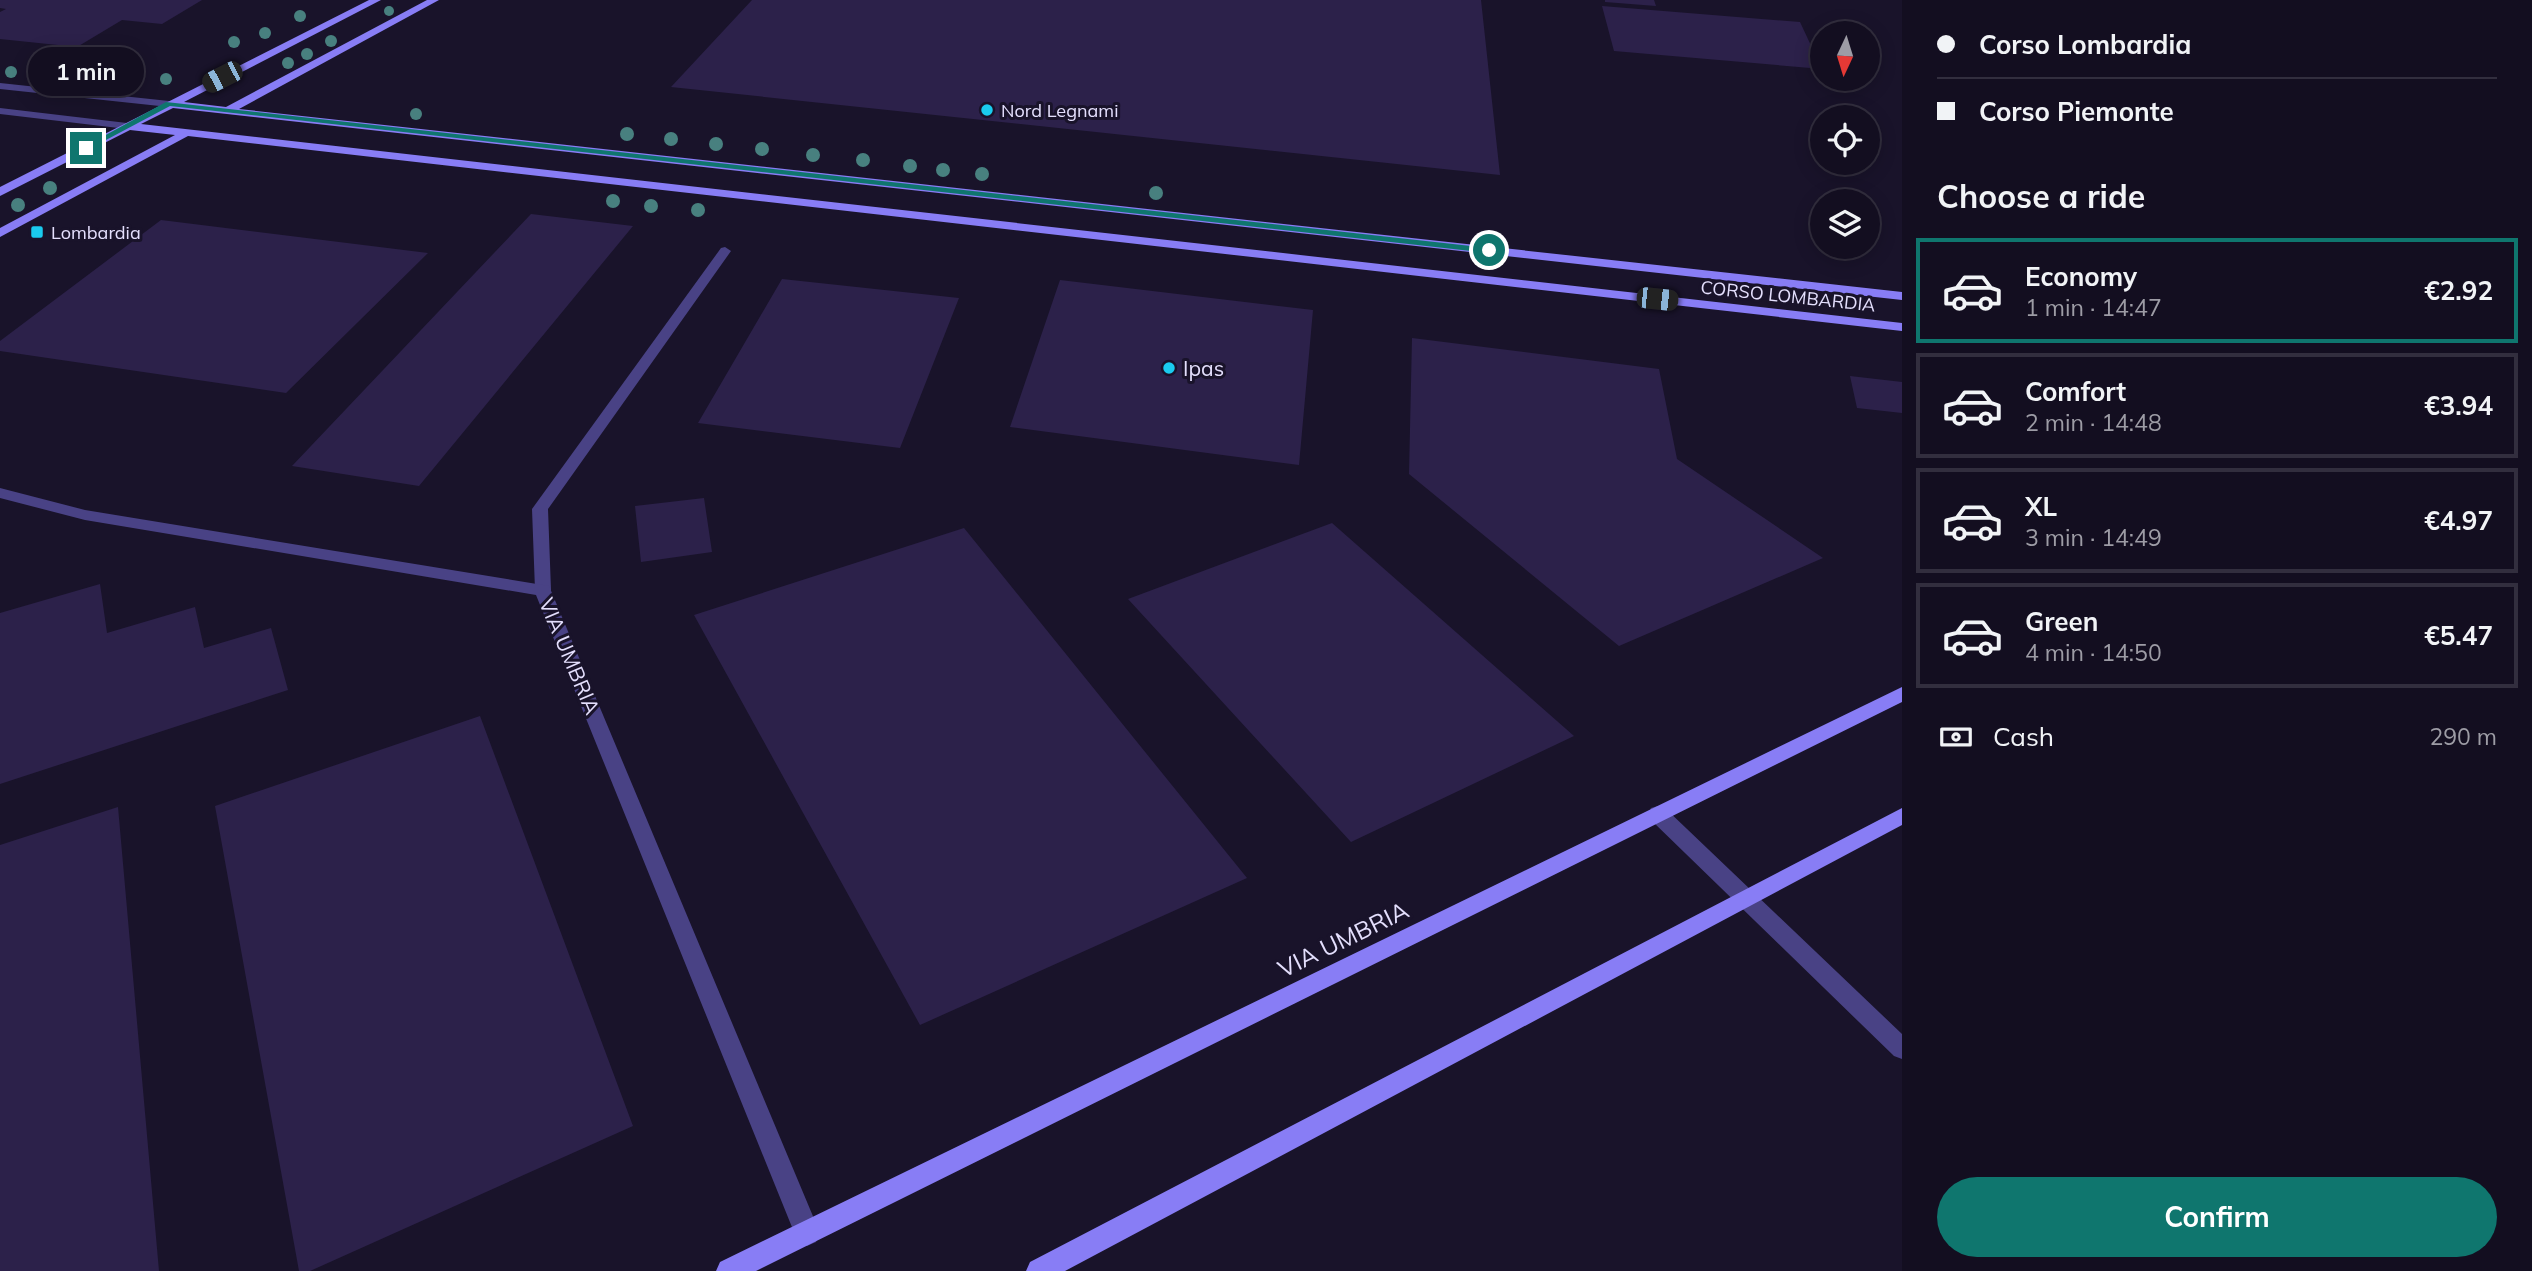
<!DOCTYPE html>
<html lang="en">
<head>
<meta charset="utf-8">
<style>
  :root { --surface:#130e20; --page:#201c2d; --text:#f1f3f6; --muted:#9d9ca5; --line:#322e3e; --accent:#0f766e }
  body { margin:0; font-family:Mulish,sans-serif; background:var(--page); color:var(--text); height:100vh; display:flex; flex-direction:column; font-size:26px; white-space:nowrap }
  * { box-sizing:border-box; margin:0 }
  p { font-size:23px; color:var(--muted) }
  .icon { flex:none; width:38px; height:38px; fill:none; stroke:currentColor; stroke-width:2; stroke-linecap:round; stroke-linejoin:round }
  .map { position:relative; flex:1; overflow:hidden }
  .sheet { display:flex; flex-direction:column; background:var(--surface); width:630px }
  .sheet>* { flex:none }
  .banner { display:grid; align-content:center; height:154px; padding:0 35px; background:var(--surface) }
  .needle { width:46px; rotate:184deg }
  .buttons { position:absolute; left:1810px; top:21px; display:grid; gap:14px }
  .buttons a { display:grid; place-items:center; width:70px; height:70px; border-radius:50%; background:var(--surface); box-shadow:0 4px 18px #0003,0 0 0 2px var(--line); font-size:35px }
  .end { position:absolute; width:32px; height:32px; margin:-16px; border:9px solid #0f766e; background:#fff; box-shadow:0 0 0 4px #fff }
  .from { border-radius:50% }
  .bubble { position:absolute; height:49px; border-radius:24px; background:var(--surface); box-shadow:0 4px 18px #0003,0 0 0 2px var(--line); font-size:23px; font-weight:700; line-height:49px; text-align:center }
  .car { position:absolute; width:21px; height:42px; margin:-21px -10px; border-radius:9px; box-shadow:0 0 5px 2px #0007; background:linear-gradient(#222 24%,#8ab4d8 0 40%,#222 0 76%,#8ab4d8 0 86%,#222 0) }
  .banner b { display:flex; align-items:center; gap:24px; height:66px; font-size:26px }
  .banner b+b { border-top:2px solid var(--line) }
  .banner i { width:18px; height:18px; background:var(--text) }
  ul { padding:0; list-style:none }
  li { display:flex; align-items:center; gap:21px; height:105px; margin:0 14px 10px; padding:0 21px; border:4px solid var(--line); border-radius:0px }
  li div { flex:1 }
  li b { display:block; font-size:26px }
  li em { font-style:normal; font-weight:700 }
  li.on { border-color:var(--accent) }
  li>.icon { width:63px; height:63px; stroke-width:1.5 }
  h2 { padding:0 35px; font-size:32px; line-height:84px }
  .pay { display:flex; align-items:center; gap:18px; height:77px; padding:0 35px; font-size:26px }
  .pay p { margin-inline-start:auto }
  .cta { display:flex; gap:14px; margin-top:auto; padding:14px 35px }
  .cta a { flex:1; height:80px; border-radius:42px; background:var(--accent); color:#fff; font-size:28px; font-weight:700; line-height:80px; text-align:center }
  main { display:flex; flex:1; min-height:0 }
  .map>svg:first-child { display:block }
  .building { fill:#2c214a }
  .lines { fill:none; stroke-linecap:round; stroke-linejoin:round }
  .lane { fill:#494285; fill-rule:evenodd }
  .street { fill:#494285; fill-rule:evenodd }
  .secondary { fill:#887df5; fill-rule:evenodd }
  .tree { fill:#48807f }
  .route { fill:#0f766e }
  .poi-dot { fill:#1acbee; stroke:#19132a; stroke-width:2.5 }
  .labels { text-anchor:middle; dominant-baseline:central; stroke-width:6; stroke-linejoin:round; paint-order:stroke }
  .far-poi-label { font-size:18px; fill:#e4dffd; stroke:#19132a; text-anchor:start }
  .far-street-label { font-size:18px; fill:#e4dffd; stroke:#19132a }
  .poi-label { font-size:21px; fill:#e4dffd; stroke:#19132a; text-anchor:start }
  .street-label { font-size:21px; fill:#e4dffd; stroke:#19132a }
  .near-street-label { font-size:24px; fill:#e4dffd; stroke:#19132a }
</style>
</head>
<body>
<main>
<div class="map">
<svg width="1902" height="1271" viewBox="0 0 1902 1271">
  <rect width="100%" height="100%" fill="#19132a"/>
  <path class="building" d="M0,0H202L162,24L122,20L77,47L0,39V12L6,9L0,8Z
    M752,0H1481L1500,175L671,87Z
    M1605,0H1654L1656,6L1605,2Z
    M1602,6L1800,22L1822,69L1614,51Z
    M531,214L633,226L419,486L292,466Z
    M161,220L428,253L286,393L0,351V341Z
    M782,279L959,298L900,448L698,423Z
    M1060,280L1313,310L1299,465L1010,427Z
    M1412,338L1659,369L1677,459L1823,558L1619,646L1409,474Z
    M1850,376L1902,382V413L1857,408Z
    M704,498L712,552L641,562L635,506Z
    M1332,523L1574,736L1351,842L1128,599Z
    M964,528L1247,878L920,1025L694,615Z
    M100,584L107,633L195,607L204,648L271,628L288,690L0,784V613Z
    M480,716L633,1126L310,1271H299L215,806Z
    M118,807L159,1271H0V845Z"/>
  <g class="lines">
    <path class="lane" d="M725,247L731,251L548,509L551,590L549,594H537L535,590L532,509L721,248Z"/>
    <path class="street" d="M0,83L169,101L174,104L169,107L0,89Z
      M0,108L127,123L132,126L127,129L0,114Z
      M0,488L85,510L549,586L820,1233L816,1242L807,1246L798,1242L536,595L85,520L0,498Z
      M1658,806L1665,808L1902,1034V1059L1894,1056L1651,820L1648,814L1651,808Z"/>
    <path class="secondary" d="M369,0H381L184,102L226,107L427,0H439L239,109L1902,292V300L173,108L141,124L1902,323V331L188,136L0,237V228L175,135L130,130L4,194L0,196V187Z
      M1902,687V702L756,1271H716L720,1262Z
      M1902,808V825L1065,1271H1026L1030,1262Z"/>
  </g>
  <g class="tree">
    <circle cx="389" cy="11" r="5"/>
    <circle cx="300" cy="16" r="6"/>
    <circle cx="265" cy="33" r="6"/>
    <circle cx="331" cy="41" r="6"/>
    <circle cx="234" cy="42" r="6"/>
    <circle cx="307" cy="54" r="6"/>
    <circle cx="288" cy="63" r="6"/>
    <circle cx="11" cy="72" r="6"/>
    <circle cx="52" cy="77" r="6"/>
    <circle cx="166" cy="79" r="6"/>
    <circle cx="416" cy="114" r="6"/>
    <circle cx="627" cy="134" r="7"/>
    <circle cx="671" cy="139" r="7"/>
    <circle cx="716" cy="144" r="7"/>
    <circle cx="762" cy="149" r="7"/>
    <circle cx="813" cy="155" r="7"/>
    <circle cx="863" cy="160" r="7"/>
    <circle cx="910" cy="166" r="7"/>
    <circle cx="943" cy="170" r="7"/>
    <circle cx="982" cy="174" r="7"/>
    <circle cx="50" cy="188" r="7"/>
    <circle cx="1156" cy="193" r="7"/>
    <circle cx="613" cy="201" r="7"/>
    <circle cx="18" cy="205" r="7"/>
    <circle cx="651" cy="206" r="7"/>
    <circle cx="698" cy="210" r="7"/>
  </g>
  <path class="route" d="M166,102L1489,248L1493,250L1489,253L170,106L89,149L82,148Z"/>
  <g class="poi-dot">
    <circle cx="987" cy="110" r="7"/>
    <rect x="30" y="225" width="14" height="14" rx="3.5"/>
    <circle cx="1169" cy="368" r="7"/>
  </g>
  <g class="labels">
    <g class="far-poi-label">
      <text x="1001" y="110">Nord Legnami</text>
      <text x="51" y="232">Lombardia</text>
    </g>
    <g class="far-street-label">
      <text transform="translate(1788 296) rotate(6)">CORSO LOMBARDIA</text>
    </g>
    <g class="poi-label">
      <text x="1183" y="368">Ipas</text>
    </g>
    <g class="street-label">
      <text transform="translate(570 656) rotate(67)">VIA UMBRIA</text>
    </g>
    <g class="near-street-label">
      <text transform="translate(1343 939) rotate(-26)">VIA UMBRIA</text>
    </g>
  </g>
</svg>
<div class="buttons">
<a><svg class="needle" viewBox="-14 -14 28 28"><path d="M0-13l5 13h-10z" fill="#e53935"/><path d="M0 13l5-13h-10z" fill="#9d9ca5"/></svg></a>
<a><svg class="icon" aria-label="locate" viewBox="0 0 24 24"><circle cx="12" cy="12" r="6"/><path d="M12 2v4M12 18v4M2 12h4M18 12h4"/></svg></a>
<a><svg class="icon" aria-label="layers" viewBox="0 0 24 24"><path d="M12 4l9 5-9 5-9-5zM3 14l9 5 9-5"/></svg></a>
</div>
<i class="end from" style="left:1489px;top:250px"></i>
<i class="end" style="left:86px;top:148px"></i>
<div class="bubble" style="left:28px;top:47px;width:116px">1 min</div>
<i class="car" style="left:222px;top:77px;rotate:243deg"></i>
<i class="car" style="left:1657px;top:299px;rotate:96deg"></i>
</div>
<section class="sheet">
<div class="banner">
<b><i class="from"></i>Corso Lombardia</b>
<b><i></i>Corso Piemonte</b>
</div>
<h2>Choose a ride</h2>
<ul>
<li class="on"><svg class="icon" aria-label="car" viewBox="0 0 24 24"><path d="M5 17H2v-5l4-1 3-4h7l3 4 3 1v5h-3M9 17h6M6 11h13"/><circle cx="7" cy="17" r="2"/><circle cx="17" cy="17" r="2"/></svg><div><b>Economy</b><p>1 min · 14:47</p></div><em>€2.92</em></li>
<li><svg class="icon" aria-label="car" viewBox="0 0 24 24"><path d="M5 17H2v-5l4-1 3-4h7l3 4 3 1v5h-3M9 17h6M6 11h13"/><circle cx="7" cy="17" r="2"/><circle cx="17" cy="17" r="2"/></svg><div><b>Comfort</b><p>2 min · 14:48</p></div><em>€3.94</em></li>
<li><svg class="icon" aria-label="car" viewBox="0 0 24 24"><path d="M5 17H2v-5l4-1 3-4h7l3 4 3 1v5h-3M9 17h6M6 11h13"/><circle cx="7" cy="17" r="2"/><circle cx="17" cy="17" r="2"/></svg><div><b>XL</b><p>3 min · 14:49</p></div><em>€4.97</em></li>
<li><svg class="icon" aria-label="car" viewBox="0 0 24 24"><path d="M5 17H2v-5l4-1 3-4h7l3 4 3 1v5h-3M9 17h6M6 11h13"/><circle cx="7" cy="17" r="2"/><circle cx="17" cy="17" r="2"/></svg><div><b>Green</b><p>4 min · 14:50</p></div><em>€5.47</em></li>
</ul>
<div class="pay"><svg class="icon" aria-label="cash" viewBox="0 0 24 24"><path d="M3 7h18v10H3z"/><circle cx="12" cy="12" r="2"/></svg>Cash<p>290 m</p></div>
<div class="cta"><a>Confirm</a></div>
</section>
</main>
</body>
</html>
